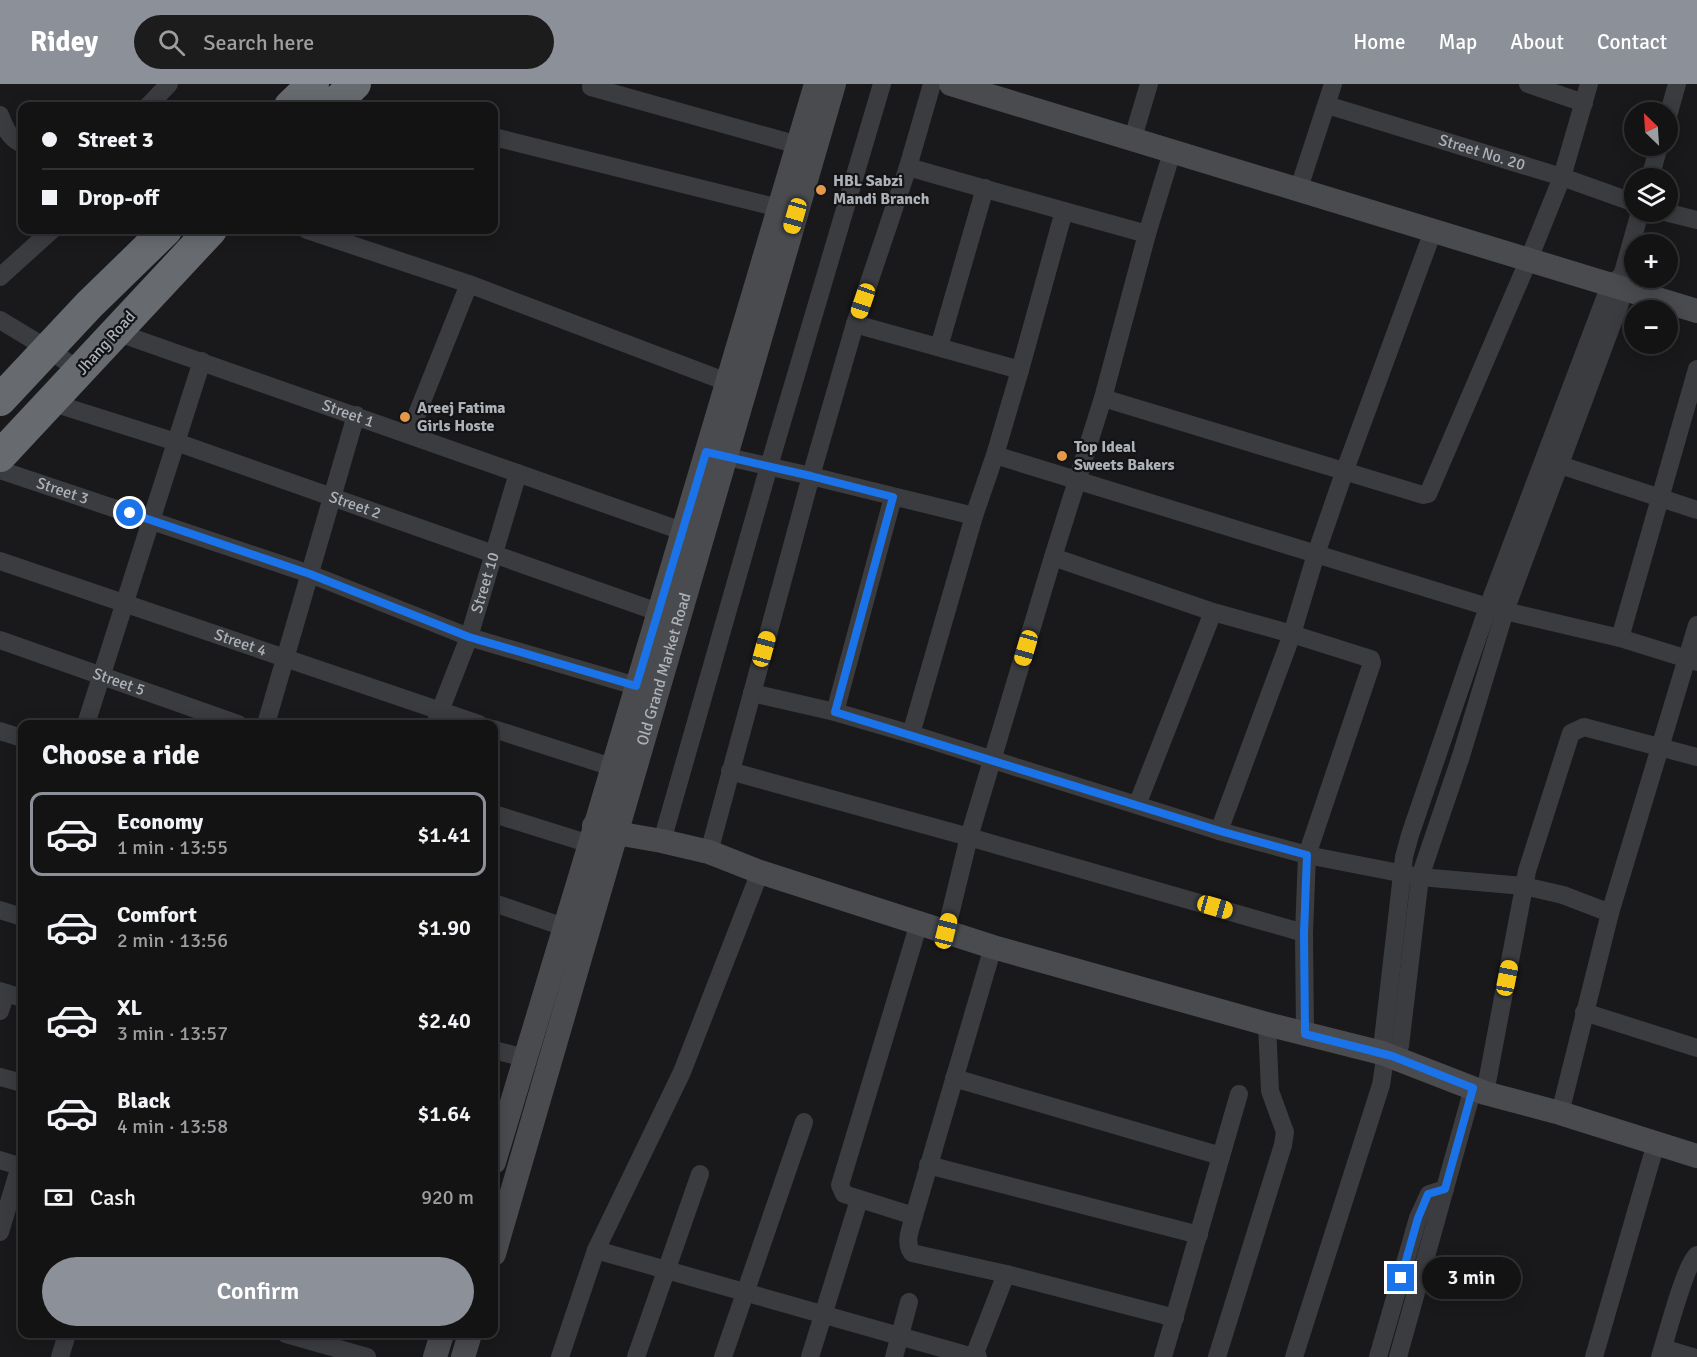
<!DOCTYPE html>
<html lang="en">
<head>
<meta charset="utf-8">
<style>
  :root { --surface:#131314; --page:#1c1c1d; --text:#f1f3f6; --muted:#9d9ea0; --line:#323234; --accent:#8c9099 }
  body { margin:0; font-family:Signika,sans-serif; background:var(--page); color:var(--text); height:100vh; display:flex; flex-direction:column; font-size:22px; white-space:nowrap }
  * { box-sizing:border-box; margin:0 }
  p { font-size:20px; color:var(--muted) }
  .icon { flex:none; width:33px; height:33px; fill:none; stroke:currentColor; stroke-width:2; stroke-linecap:round; stroke-linejoin:round }
  .map { position:relative; flex:1; overflow:hidden }
  .side { position:absolute; left:18px; top:636px; width:480px; height:618px; display:flex; flex-direction:column; background:var(--surface); border-radius:12px; box-shadow:0 3px 15px #0003,0 0 0 2px var(--line) }
  .side>* { flex:none }
  .banner { position:absolute; left:18px; top:18px; width:480px; height:132px; border-radius:12px; box-shadow:0 3px 15px #0003,0 0 0 2px var(--line); display:grid; align-content:center; height:132px; padding:0 24px; background:var(--surface) }
  .needle { width:39px; rotate:335deg }
  .fabs { position:absolute; left:1624px; top:18px; display:grid; gap:12px }
  .fabs a { display:grid; place-items:center; width:54px; height:54px; border-radius:50%; background:var(--surface); box-shadow:0 3px 15px #0003,0 0 0 2px var(--line); font-size:30px }
  .end { position:absolute; width:27px; height:27px; margin:-14px; border:8px solid #1a73e8; background:#fff; box-shadow:0 0 0 3px #fff }
  .from { border-radius:50% }
  .bubble { position:absolute; height:42px; border-radius:21px; background:var(--surface); box-shadow:0 3px 15px #0003,0 0 0 2px var(--line); font-size:20px; font-weight:600; line-height:42px; text-align:center }
  .car { position:absolute; width:18px; height:36px; margin:-18px -9px; border-radius:8px; box-shadow:0 0 4px 2px #0007; background:linear-gradient(#f5c518 24%,#345 0 40%,#f5c518 0 76%,#345 0 86%,#f5c518 0) }
  .banner b { display:flex; align-items:center; gap:21px; height:57px; font-size:22px }
  .banner b+b { border-top:2px solid var(--line) }
  .banner i { width:15px; height:15px; background:var(--text) }
  ul { padding:0; list-style:none }
  li { display:flex; align-items:center; gap:18px; height:84px; margin:0 12px 9px; padding:0 12px; border:3px solid transparent; border-radius:12px }
  li div { flex:1 }
  li b { display:block; font-size:22px }
  li em { font-style:normal; font-weight:600 }
  li.selected { border-color:var(--accent) }
  li>.icon { width:54px; height:54px; stroke-width:1.5 }
  h2 { padding:0 24px; font-size:27px; line-height:72px }
  .pay { display:flex; align-items:center; gap:15px; height:66px; padding:0 24px; font-size:22px }
  .pay p { margin-inline-start:auto }
  .cta { display:flex; gap:12px; margin-top:auto; padding:12px 24px }
  .cta a { flex:1; height:69px; border-radius:36px; background:var(--accent); color:#fff; font-size:24px; font-weight:600; line-height:69px; text-align:center }
  header { display:flex; align-items:center; gap:36px; box-sizing:border-box; height:84px; padding:0 30px; background:var(--accent); color:#fff }
  header strong { font-size:28px }
  nav { display:flex; gap:33px; margin-inline-start:auto; font-size:21px }
  .search { width:420px; height:54px; background:var(--page); display:flex; align-items:center; gap:15px; box-sizing:border-box; padding:0 21px; border-radius:33px; color:var(--muted); font-size:22px }
  .map>svg:first-child { display:block }
  .lines { fill:none; stroke-linecap:round; stroke-linejoin:round }
  .street { stroke:#3a3c40; stroke-width:18 }
  .secondary { stroke:#494b4f; stroke-width:24 }
  .highway { stroke:#676b70; stroke-width:32 }
  .route { stroke:#1a73e8; stroke-width:8 }
  .poi-dot { fill:#e39949; stroke:#141416; stroke-width:2 }
  .labels { text-anchor:middle; dominant-baseline:central; stroke-width:4.5; stroke-linejoin:round; paint-order:stroke }
  .street-label { font-size:16px; fill:#adb2b9; stroke:#141416 }
  .poi-label { font-size:16px; font-weight:bold; fill:#adb2b9; stroke:#141416; text-anchor:start }
</style>
</head>
<body>
<header>
<strong>Ridey</strong>
<div class="search"><svg class="icon" aria-label="search" viewBox="0 0 24 24"><circle cx="10" cy="10" r="6"/><path d="M15 15l6 6"/></svg>Search here</div>
<nav><a>Home</a><a>Map</a><a>About</a><a>Contact</a></nav>
</header>
<div class="map">
<svg width="1697" height="1273" viewBox="0 0 1697 1273">
  <rect width="100%" height="100%" fill="#19191b"/>
  <g class="lines">
    <g class="street">
      <path d="M1528,0L1584,19"/>
      <path d="M591,3L798,61"/>
      <path id="s1" d="M1327,21L1562,93L1635,119"/>
      <path d="M148,22L169,0"/>
      <path d="M0,31C5,44 9,54 22,60"/>
      <path d="M1668,32L1677,0"/>
      <path d="M494,53L779,124"/>
      <path d="M1132,57L1149,0"/>
      <path d="M908,83L1064,127L1020,286"/>
      <path d="M1650,94L1659,62"/>
      <path d="M1298,107L1333,0"/>
      <path d="M1064,127L1147,150"/>
      <path d="M1665,128L1697,136"/>
      <path d="M307,146L469,200L727,298"/>
      <path d="M0,193L52,146"/>
      <path d="M0,236L48,265L80,287"/>
      <path d="M855,240L1020,286L995,371L974,432L911,650"/>
      <path id="s2" d="M116,248L682,447"/>
      <path d="M939,263L985,104"/>
      <path d="M1103,314L1423,411L1428,410L1529,175L1562,93L1589,0"/>
      <path id="s3" d="M50,318L176,358L658,528"/>
      <path d="M409,350L469,200"/>
      <path d="M714,370L811,392L974,432"/>
      <path d="M995,371L1488,523L1620,554L1697,578"/>
      <path d="M1548,377L1697,426"/>
      <path id="s4" d="M0,386L310,490L469,553L636,602"/>
      <path d="M1053,473L1213,528L1292,550L1371,575L1372,579L1307,771L1304,849L1305,950"/>
      <path id="s5" d="M0,477L479,640"/>
      <path d="M1620,554L1697,285"/>
      <path id="s6" d="M0,556L238,640"/>
      <path d="M752,609L835,628L911,650L1219,747L1307,771L1420,793L1524,802L1563,811L1610,829"/>
      <path d="M835,628L893,413"/>
      <path d="M86,640L202,277"/>
      <path d="M266,640L356,331"/>
      <path id="s7" d="M435,640L469,553L518,389"/>
      <path d="M494,645L612,683"/>
      <path d="M0,647L22,654"/>
      <path d="M730,687L969,753L1304,849"/>
      <path d="M1137,721L1213,528"/>
      <path d="M494,730L590,760"/>
      <path d="M1219,747L1292,550L1316,470L1345,386L1433,147"/>
      <path d="M662,757L769,382L882,0"/>
      <path d="M709,768L811,392L855,240L908,83L932,0"/>
      <path d="M760,788L682,988L596,1166L973,1273"/>
      <path d="M494,819L564,843"/>
      <path d="M0,826L22,833"/>
      <path d="M946,847L969,753L1053,473L1103,314L1147,150L1172,68"/>
      <path d="M993,863L914,1132C911,1144 904,1158 912,1169L1006,1190L1175,1234"/>
      <path d="M0,907L22,914"/>
      <path d="M0,927L6,909"/>
      <path d="M1584,928L1697,964"/>
      <path d="M494,966L525,974"/>
      <path d="M1384,981L1400,962L1420,793L1461,672L1505,527L1620,219L1623,206L1622,192L1640,128"/>
      <path d="M0,993L22,999"/>
      <path d="M954,994L1221,1072"/>
      <path d="M1485,1009L1527,787L1571,649L1584,643L1697,673"/>
      <path d="M1560,1029L1610,829L1697,541"/>
      <path d="M0,1076L22,1083"/>
      <path d="M928,1081L1199,1151"/>
      <path d="M914,1132L844,1110L840,1101L919,839"/>
      <path d="M0,1148L20,1082"/>
      <path d="M286,1250L367,1273"/>
      <path d="M1663,1264L1693,1273"/>
      <path d="M60,1273L67,1250"/>
      <path d="M560,1273L596,1166"/>
      <path d="M636,1273L700,1090"/>
      <path d="M723,1273L804,1038"/>
      <path d="M810,1273L859,1116"/>
      <path d="M894,1273L909,1218"/>
      <path d="M978,1273L974,1272L1006,1190"/>
      <path d="M1163,1273L1239,1010"/>
      <path d="M1217,1273L1283,1061L1285,1048L1270,1007L1267,940"/>
      <path d="M1294,1273L1381,1001L1384,981L1383,956L1404,773L1410,751L1488,523L1610,201L1620,193"/>
      <path d="M1378,1273L1418,1134L1429,1110L1445,1105"/>
      <path d="M1398,1273L1473,1004"/>
      <path d="M1594,1273L1656,1059"/>
      <path d="M1660,1273C1666,1255 1685,1180 1697,1171"/>
    </g>
    <g class="secondary">
      <path d="M951,0L1697,227"/>
      <path d="M594,742L616,749L662,757L709,768L760,788L993,863L1267,940L1382,969L1485,1009L1560,1029L1697,1072"/>
      <path d="M494,1078L590,760L816,0"/>
      <path id="s8" d="M494,1170L834,0"/>
      <path d="M435,1273L442,1250"/>
      <path d="M463,1273L470,1250"/>
    </g>
    <path class="highway" d="M290,22L313,0
      M332,22L355,0
      M0,316L89,221L166,146
      M0,372L211,146"/>
  </g>
  <g class="lines">
    <path class="route" d="M130,429L310,490L469,553L636,602L706,368L811,392L893,413L835,628L1220,747L1307,771L1304,849L1305,950L1392,972L1473,1004L1445,1105L1428,1110L1418,1134L1401,1194"/>
  </g>
  <g class="poi-dot">
    <circle cx="821" cy="106" r="6"/>
    <circle cx="405" cy="333" r="6"/>
    <circle cx="1062" cy="372" r="6"/>
  </g>
  <g class="labels">
    <g class="street-label">
      <text stroke="none"><textPath href="#s1" startOffset="162">Street No. 20</textPath></text>
      <text transform="translate(106 259) rotate(-48)">Jhang Road</text>
      <text stroke="none"><textPath href="#s2" startOffset="246">Street 1</textPath></text>
      <text stroke="none"><textPath href="#s4" startOffset="66">Street 3</textPath></text>
      <text stroke="none"><textPath href="#s3" startOffset="322">Street 2</textPath></text>
      <text stroke="none"><textPath href="#s7" startOffset="150">Street 10</textPath></text>
      <text stroke="none"><textPath href="#s5" startOffset="254">Street 4</textPath></text>
      <text stroke="none"><textPath href="#s8" startOffset="609">Old Grand Market Road</textPath></text>
      <text stroke="none"><textPath href="#s6" startOffset="126">Street 5</textPath></text>
    </g>
    <g class="poi-label">
      <text x="833" y="97">HBL Sabzi<tspan x="833" dy="18">Mandi Branch</tspan></text>
      <text x="417" y="324">Areej Fatima<tspan x="417" dy="18">Girls Hoste</tspan></text>
      <text x="1074" y="363">Top Ideal<tspan x="1074" dy="18">Sweets Bakers</tspan></text>
    </g>
  </g>
</svg>
<div class="fabs">
<a><svg class="needle" viewBox="-14 -14 28 28"><path d="M0-13l5 13h-10z" fill="#e53935"/><path d="M0 13l5-13h-10z" fill="#9d9ea0"/></svg></a>
<a><svg class="icon" aria-label="layers" viewBox="0 0 24 24"><path d="M12 4l9 5-9 5-9-5zM3 14l9 5 9-5"/></svg></a>
<a>+</a>
<a>−</a>
</div>
<i class="end from" style="left:130px;top:429px"></i>
<i class="end" style="left:1401px;top:1194px"></i>
<div class="bubble" style="left:1422px;top:1173px;width:99px">3 min</div>
<i class="car" style="left:795px;top:132px;rotate:196deg"></i>
<i class="car" style="left:863px;top:217px;rotate:199deg"></i>
<i class="car" style="left:1026px;top:564px;rotate:196deg"></i>
<i class="car" style="left:764px;top:565px;rotate:15deg"></i>
<i class="car" style="left:1215px;top:823px;rotate:106deg"></i>
<i class="car" style="left:946px;top:847px;rotate:14deg"></i>
<i class="car" style="left:1507px;top:894px;rotate:11deg"></i>
<div class="banner">
<b><i class="from"></i>Street 3</b>
<b><i></i>Drop-off</b>
</div>
<section class="side">
<h2>Choose a ride</h2>
<ul>
<li class="selected"><svg class="icon" aria-label="car" viewBox="0 0 24 24"><path d="M5 17H2v-5l4-1 3-4h7l3 4 3 1v5h-3M9 17h6M6 11h13"/><circle cx="7" cy="17" r="2"/><circle cx="17" cy="17" r="2"/></svg><div><b>Economy</b><p>1 min · 13:55</p></div><em>$1.41</em></li>
<li><svg class="icon" aria-label="car" viewBox="0 0 24 24"><path d="M5 17H2v-5l4-1 3-4h7l3 4 3 1v5h-3M9 17h6M6 11h13"/><circle cx="7" cy="17" r="2"/><circle cx="17" cy="17" r="2"/></svg><div><b>Comfort</b><p>2 min · 13:56</p></div><em>$1.90</em></li>
<li><svg class="icon" aria-label="car" viewBox="0 0 24 24"><path d="M5 17H2v-5l4-1 3-4h7l3 4 3 1v5h-3M9 17h6M6 11h13"/><circle cx="7" cy="17" r="2"/><circle cx="17" cy="17" r="2"/></svg><div><b>XL</b><p>3 min · 13:57</p></div><em>$2.40</em></li>
<li><svg class="icon" aria-label="car" viewBox="0 0 24 24"><path d="M5 17H2v-5l4-1 3-4h7l3 4 3 1v5h-3M9 17h6M6 11h13"/><circle cx="7" cy="17" r="2"/><circle cx="17" cy="17" r="2"/></svg><div><b>Black</b><p>4 min · 13:58</p></div><em>$1.64</em></li>
</ul>
<div class="pay"><svg class="icon" aria-label="cash" viewBox="0 0 24 24"><path d="M3 7h18v10H3z"/><circle cx="12" cy="12" r="2"/></svg>Cash<p>920 m</p></div>
<div class="cta"><a>Confirm</a></div>
</section>
</div>
</body>
</html>
